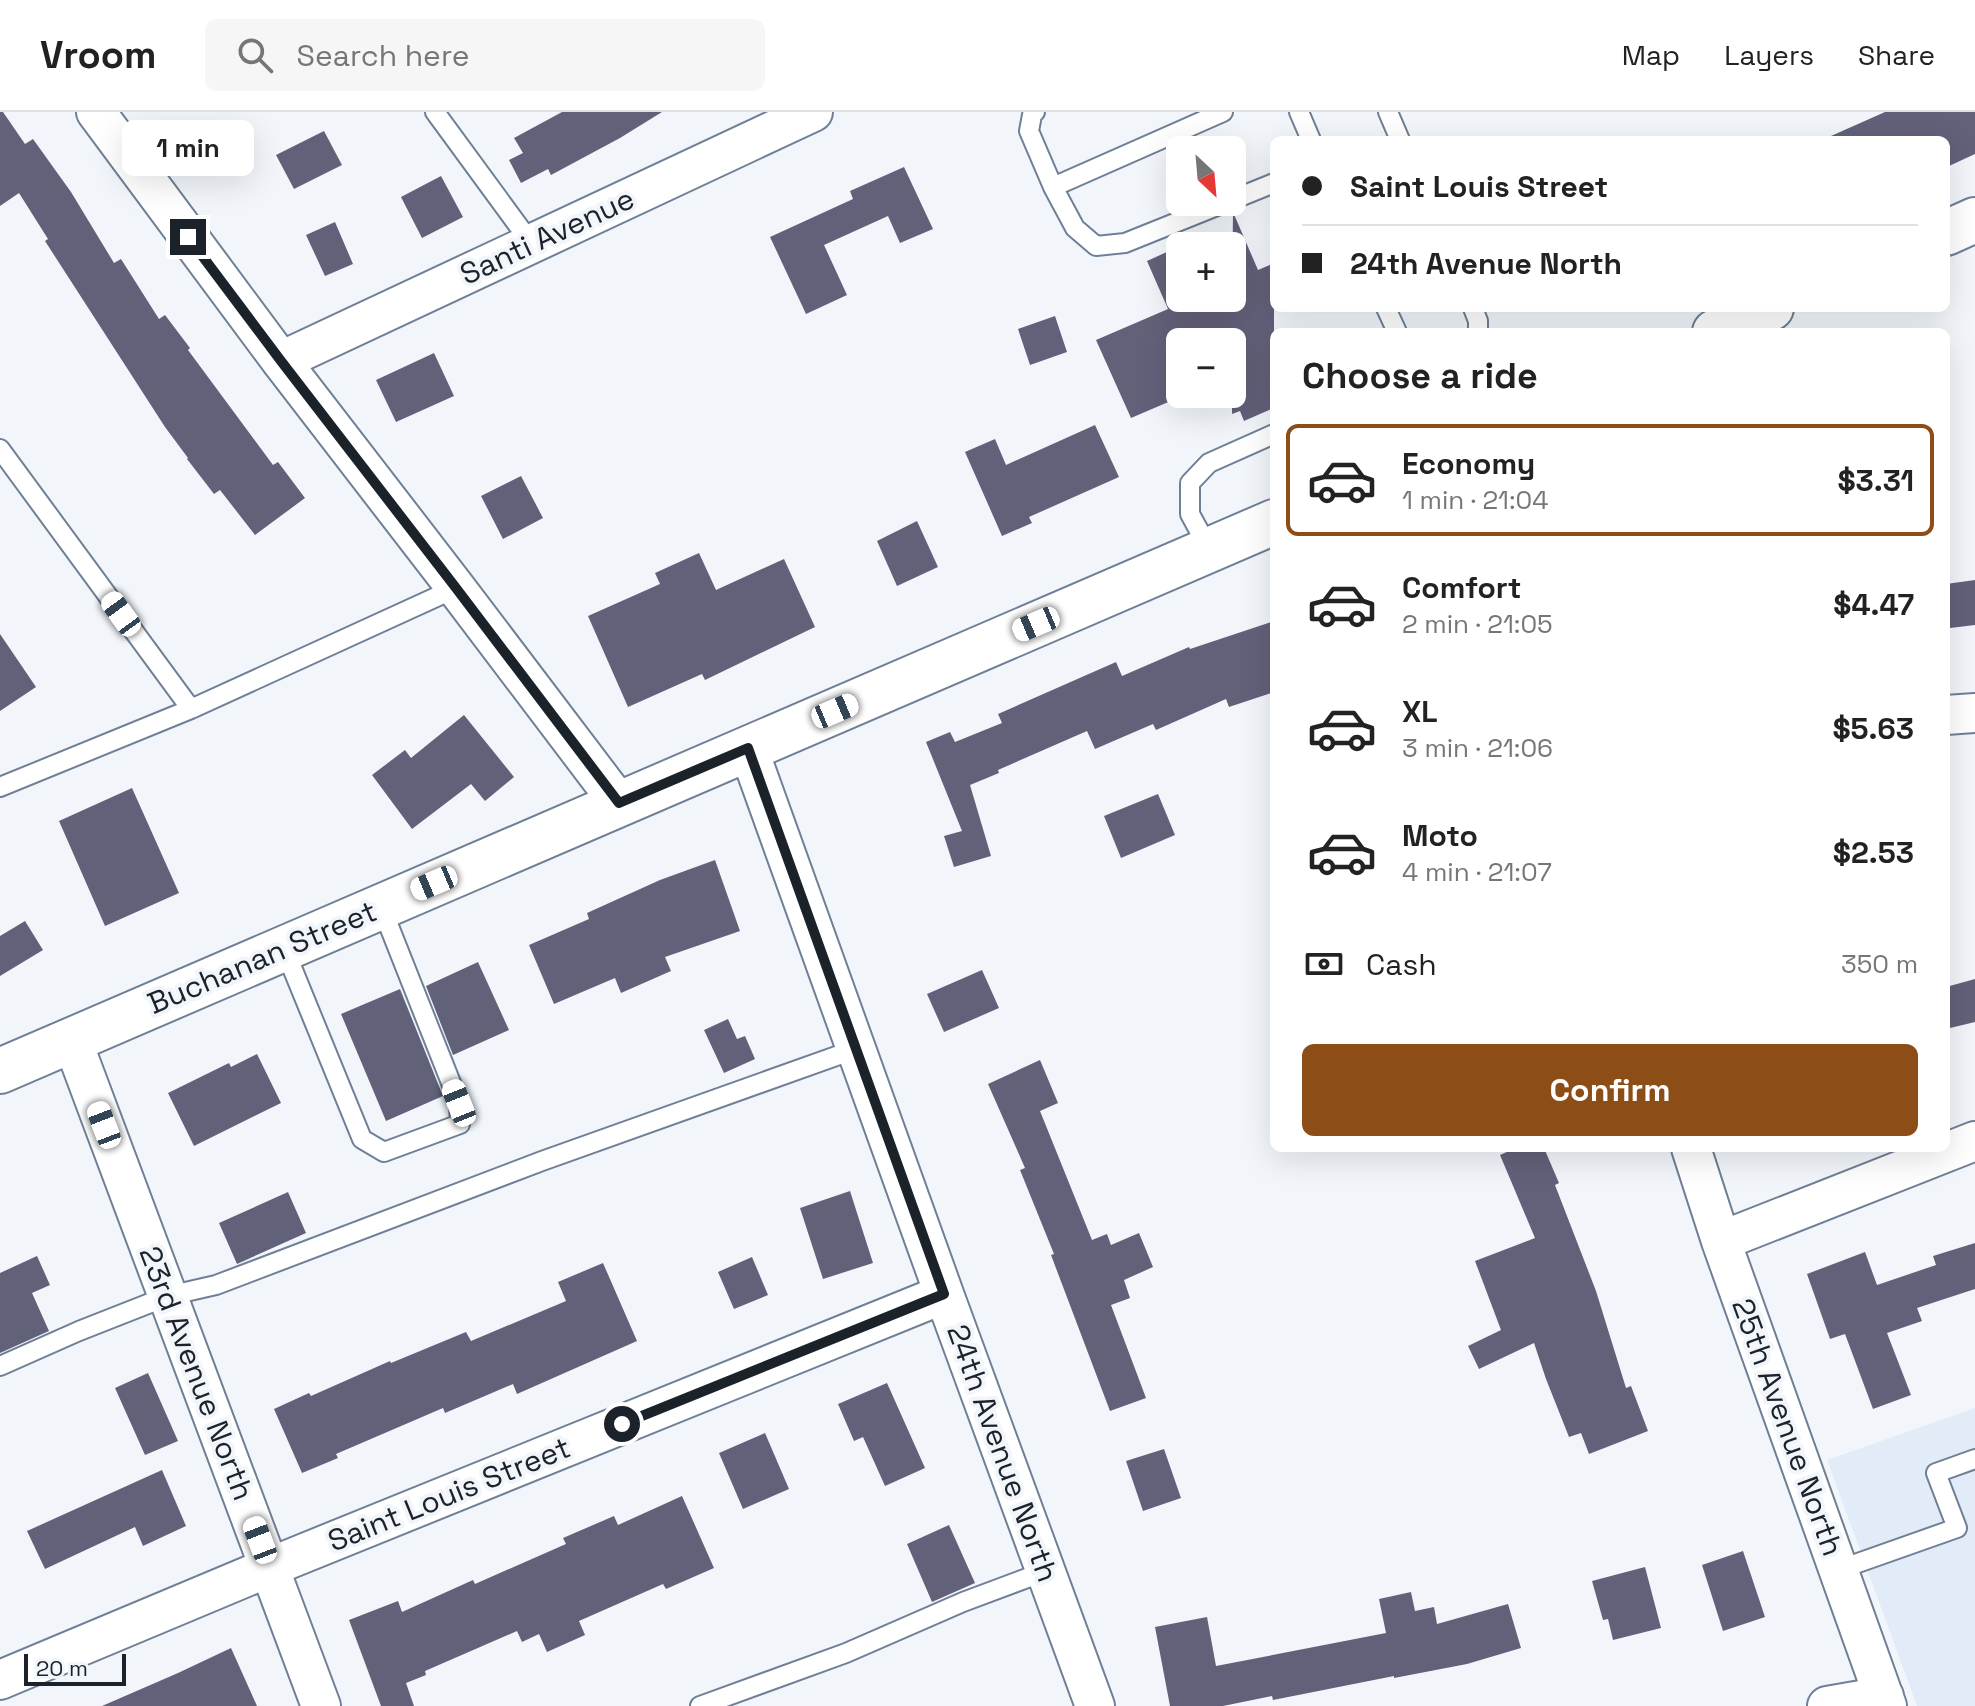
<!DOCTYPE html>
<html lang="en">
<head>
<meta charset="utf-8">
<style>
  :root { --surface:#fff; --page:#f6f6f6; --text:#222; --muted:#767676; --line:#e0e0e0; --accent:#8d4d16 }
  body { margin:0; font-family:"Space Grotesk",sans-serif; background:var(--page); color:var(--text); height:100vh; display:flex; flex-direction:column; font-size:30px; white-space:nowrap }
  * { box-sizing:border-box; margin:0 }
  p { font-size:26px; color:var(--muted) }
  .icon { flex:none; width:44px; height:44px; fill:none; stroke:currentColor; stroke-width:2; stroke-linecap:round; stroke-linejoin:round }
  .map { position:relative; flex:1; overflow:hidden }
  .details { position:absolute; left:1270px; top:216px; width:680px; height:824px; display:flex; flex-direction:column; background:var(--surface); border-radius:12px; box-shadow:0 8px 32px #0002 }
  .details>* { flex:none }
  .banner { position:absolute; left:1270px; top:24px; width:680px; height:176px; border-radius:12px; box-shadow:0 8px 32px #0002; display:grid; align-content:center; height:176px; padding:0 32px; background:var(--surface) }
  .needle { width:52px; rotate:154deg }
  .tools { position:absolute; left:1166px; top:24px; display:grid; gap:16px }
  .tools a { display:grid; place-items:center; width:80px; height:80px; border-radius:12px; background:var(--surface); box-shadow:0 8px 32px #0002; font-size:40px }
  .scale { position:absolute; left:24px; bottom:20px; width:102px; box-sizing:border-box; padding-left:8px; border:4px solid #1b222a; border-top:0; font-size:22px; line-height:28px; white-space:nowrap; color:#1b222a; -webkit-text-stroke:6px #f2f6fb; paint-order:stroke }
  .end { position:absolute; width:36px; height:36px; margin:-18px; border:10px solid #1b222a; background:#fff; box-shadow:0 0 0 4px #fff }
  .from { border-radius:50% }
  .bubble { position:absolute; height:56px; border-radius:12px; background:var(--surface); box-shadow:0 8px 32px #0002; font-size:26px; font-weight:600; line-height:56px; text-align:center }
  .car { position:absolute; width:24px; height:48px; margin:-24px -12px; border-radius:10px; box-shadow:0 0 6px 2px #0007; background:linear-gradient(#fff 24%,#345 0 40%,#fff 0 76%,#345 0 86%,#fff 0) }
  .banner b { display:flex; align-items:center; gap:28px; height:76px; font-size:30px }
  .banner b+b { border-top:2px solid var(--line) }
  .banner i { width:20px; height:20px; background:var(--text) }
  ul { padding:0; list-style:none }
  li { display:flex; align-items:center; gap:24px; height:112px; margin:0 16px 12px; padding:0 16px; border:4px solid transparent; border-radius:12px }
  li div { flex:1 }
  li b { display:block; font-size:30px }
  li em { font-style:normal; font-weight:600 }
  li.selected { border-color:var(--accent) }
  li>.icon { width:72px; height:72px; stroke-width:1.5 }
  h2 { padding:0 32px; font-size:36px; line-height:96px }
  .pay { display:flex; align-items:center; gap:20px; height:88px; padding:0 32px; font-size:30px }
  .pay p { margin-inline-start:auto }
  .cta { display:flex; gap:16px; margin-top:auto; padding:16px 32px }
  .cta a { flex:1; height:92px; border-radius:12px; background:var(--accent); color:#fff; font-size:32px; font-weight:600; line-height:92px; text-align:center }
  header { display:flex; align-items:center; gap:48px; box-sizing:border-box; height:112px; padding:0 40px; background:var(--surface); border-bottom:2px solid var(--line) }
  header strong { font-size:38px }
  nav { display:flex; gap:44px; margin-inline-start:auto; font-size:28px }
  .search { width:560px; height:72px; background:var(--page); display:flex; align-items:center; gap:20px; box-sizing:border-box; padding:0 28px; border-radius:12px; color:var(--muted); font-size:30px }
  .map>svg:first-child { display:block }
  .built { fill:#e2ecf8 }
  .building { fill:#62617a }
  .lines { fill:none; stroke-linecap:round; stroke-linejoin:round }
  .service-casing { stroke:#6f8096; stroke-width:22 }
  .minor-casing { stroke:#6f8096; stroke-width:42 }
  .tertiary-casing { stroke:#6f8096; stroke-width:48 }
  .service { stroke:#fff; stroke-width:18 }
  .minor { stroke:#fff; stroke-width:38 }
  .tertiary { stroke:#fff; stroke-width:44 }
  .route { stroke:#1b222a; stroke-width:10 }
  .labels { text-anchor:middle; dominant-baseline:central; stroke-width:8; stroke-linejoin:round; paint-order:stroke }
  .street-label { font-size:30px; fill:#1b222a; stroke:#f2f6fb }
</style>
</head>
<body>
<header>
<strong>Vroom</strong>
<div class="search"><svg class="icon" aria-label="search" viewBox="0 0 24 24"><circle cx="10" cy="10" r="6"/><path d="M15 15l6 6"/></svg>Search here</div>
<nav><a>Map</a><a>Layers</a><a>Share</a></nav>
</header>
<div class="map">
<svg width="1975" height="1594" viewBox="0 0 1975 1594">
  <rect width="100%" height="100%" fill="#f2f6fb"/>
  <path class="built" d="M1975,1296V1594H1917L1827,1348Z"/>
  <path class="building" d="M0,0H3L25,32L33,27L71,80L114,151L121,147L159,207L165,203L190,236L188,238L273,353L278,350L305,386L255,423L220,378L214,382L187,347L188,346L165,315L45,129L48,127L19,81L0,94Z
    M562,0H662L620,26L551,63L548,57L521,71L509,48L523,41L514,26Z
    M1885,0H1975V42L1949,54L1946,47V28H1822Z
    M324,19L342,53L294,77L276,43Z
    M904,55L933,117L900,131L888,104L824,133L847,183L806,202L770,125L853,87L850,79Z
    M441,64L463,105L422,126L401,85Z
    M1233,100L1258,158L1274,151V296L1244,309L1240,299L1232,302V230H1180V285L1131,306L1096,228L1168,197L1147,149L1180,134V186H1232Z
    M335,110L353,152L325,164L306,123Z
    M1055,204L1067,240L1030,253L1018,217Z
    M434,241L454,284L396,310L376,268Z
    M1095,313L1119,365L1029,405L1032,411L1002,424L965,340L995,327L1006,353Z
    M521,364L543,406L503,427L481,384Z
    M917,409L938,455L897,474L877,429Z
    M699,441L716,478L784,447L815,515L705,568L702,562L628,595L588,504L660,472L655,461Z
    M1975,468V513L1950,516L1946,472Z
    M1274,509V580L1229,595L1226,587L1156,618L1153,612L1095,637L1087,619L998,658L999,661L970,673L991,744L954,755L944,724L962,719L926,630L950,620L955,630L1002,611L998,602L1116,550L1122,564L1189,535L1190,537Z
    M0,522L36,575L0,599Z
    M464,603L514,665L485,689L471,672L412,717L372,663L405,638L411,646Z
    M132,676L179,781L105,814L59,709Z
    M1158,682L1175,723L1121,746L1104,704Z
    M715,748L740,819L665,845L671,859L621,881L615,866L554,892L529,833L589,807L587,801L660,768Z
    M25,809L43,838L0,864V824Z
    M478,850L509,918L453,943L426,874Z
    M982,858L999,896L944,920L927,882Z
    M1975,867V910L1946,917V875Z
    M400,877L443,984L386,1009L341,902Z
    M728,907L737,927L745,924L755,947L724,961L704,918Z
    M257,942L281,991L194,1034L168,981L229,951L231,955Z
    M1040,948L1058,991L1040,999L1092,1128L1107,1122L1111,1133L1139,1121L1153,1155L1124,1168L1130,1186L1111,1193L1146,1286L1110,1299L1051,1143L1054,1142L1020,1058L1025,1056L988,972Z
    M1516,1036H1544L1559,1071L1555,1073L1596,1179L1626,1276L1631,1274L1648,1319L1589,1342L1581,1321L1569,1325L1546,1267L1534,1231L1479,1257L1468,1234L1501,1218L1475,1149L1535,1126L1500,1043Z
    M850,1079L873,1151L823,1167L800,1096Z
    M288,1080L306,1121L237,1152L219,1111Z
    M1975,1131V1177L1917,1196L1922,1209L1887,1221L1911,1283L1873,1297L1845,1222L1830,1227L1807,1162L1865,1140L1877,1173L1936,1153L1933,1144Z
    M37,1144L50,1173L32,1181L49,1219L0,1241V1161Z
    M752,1145L768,1183L734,1197L718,1160Z
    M603,1151L637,1229L517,1282L513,1272L445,1301L443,1296L336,1342L338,1346L302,1361L274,1297L309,1281L311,1284L390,1249L391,1251L466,1220L471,1229L566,1189L558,1170Z
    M148,1261L178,1329L145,1343L115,1276Z
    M887,1271L925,1356L885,1374L863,1325L854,1329L838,1292Z
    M765,1321L789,1377L743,1397L719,1341Z
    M1164,1337L1181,1386L1143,1399L1126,1349Z
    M162,1358L186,1414L143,1434L135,1415L45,1457L27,1419Z
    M682,1384L714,1456L666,1477L663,1472L579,1509L585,1523L547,1540L539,1522L522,1530L517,1519L425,1559L426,1563L406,1571L414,1594H381L349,1508L398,1489L402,1500L473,1468L475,1472L566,1432L563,1426L614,1404L618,1413Z
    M949,1413L975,1471L932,1490L907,1432Z
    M1743,1439L1765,1505L1723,1519L1702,1453Z
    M1645,1455L1661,1516L1613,1528L1608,1507L1603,1508L1592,1469Z
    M1411,1480L1415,1499L1434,1495L1437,1512L1508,1492L1521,1536L1467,1552L1394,1566V1564L1273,1588L1272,1584L1223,1594H1170L1155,1515L1207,1505L1216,1554L1386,1521L1379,1487Z
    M231,1536L257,1594H102L178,1561Z"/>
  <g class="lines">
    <defs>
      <path id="service" d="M435,0L531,131
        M1035,0L1032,3L1029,19L1053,75
        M1223,0L1053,75L1075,116L1096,134L1125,131L1227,90
        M1299,0L1311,28
        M1388,0L1400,28
        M1232,88L1274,71
        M1386,196L1397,220
        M1473,196L1478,209V220
        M0,337L191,597
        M1209,437L1190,402V371L1209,351L1274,322
        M0,675L191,597L456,476
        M284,836L362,1027L384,1040L460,1012L459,991L381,794
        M0,1254L79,1219L168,1184L216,1173L542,1049L856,937
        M1838,1458L1957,1416L1936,1361L1975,1347
        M700,1594L846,1541L963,1490L1046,1459"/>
      <path id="minor" d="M96,0L281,249L456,476L619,691
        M281,249L813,0
        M1946,603L1975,601
        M748,636L944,1182L1095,1594
        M72,928L321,1594
        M1691,1036L1721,1129L1887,1594
        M1721,1129L1975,1029
        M0,1568L270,1455L944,1182
        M1827,1594L1884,1584"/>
      <path id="tertiary" d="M1946,121L1975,108
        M1715,220L1771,196
        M0,959L1274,410"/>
    </defs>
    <use href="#service" class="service-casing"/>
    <use href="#minor" class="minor-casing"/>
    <use href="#tertiary" class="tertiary-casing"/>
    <use href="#service" class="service"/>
    <use href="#minor" class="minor"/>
    <use href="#tertiary" class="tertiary"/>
  </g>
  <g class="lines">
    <path class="route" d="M188,125L281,249L456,476L619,691L748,636L944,1182L622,1312"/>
  </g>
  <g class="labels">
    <g class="street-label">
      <text transform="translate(547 124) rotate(-25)">Santi Avenue</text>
      <text transform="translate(262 845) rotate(-23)">Buchanan Street</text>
      <text transform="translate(197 1261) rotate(69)">23rd Avenue North</text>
      <text transform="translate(1788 1315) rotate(70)">25th Avenue North</text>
      <text transform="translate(1003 1341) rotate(70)">24th Avenue North</text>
      <text transform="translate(449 1382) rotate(-22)">Saint Louis Street</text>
    </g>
  </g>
</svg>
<div class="tools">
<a><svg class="needle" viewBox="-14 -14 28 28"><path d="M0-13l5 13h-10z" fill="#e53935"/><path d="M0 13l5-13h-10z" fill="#767676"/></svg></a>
<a>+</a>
<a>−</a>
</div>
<div class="scale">20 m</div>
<i class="end from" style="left:622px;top:1312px"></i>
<i class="end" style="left:188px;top:125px"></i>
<div class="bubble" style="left:122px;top:8px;width:132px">1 min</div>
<i class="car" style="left:121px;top:502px;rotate:324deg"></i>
<i class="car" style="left:1036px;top:512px;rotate:247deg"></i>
<i class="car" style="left:835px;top:599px;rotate:67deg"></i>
<i class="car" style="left:434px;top:771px;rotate:247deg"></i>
<i class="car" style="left:459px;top:991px;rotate:338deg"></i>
<i class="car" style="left:104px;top:1013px;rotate:339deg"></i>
<i class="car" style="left:260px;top:1428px;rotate:339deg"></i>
<div class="banner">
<b><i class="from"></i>Saint Louis Street</b>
<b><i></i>24th Avenue North</b>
</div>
<section class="details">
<h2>Choose a ride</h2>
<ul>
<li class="selected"><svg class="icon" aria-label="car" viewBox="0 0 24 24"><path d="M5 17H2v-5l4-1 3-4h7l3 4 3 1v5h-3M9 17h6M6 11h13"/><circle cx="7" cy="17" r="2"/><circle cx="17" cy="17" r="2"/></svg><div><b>Economy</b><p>1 min · 21:04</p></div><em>$3.31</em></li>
<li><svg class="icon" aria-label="car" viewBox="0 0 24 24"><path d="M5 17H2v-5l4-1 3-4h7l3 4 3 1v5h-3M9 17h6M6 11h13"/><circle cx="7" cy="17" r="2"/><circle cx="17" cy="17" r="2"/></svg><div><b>Comfort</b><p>2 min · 21:05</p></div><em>$4.47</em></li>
<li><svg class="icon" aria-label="car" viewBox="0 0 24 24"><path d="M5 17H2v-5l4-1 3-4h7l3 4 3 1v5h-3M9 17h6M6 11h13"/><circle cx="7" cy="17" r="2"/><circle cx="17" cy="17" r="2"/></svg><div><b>XL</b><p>3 min · 21:06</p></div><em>$5.63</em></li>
<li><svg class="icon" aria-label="car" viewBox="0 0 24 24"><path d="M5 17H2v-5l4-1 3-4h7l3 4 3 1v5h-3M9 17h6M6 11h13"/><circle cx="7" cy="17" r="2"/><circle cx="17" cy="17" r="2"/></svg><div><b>Moto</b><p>4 min · 21:07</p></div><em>$2.53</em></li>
</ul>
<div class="pay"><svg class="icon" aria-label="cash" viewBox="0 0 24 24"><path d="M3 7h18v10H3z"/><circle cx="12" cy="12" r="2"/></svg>Cash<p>350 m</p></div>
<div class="cta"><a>Confirm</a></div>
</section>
</div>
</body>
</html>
